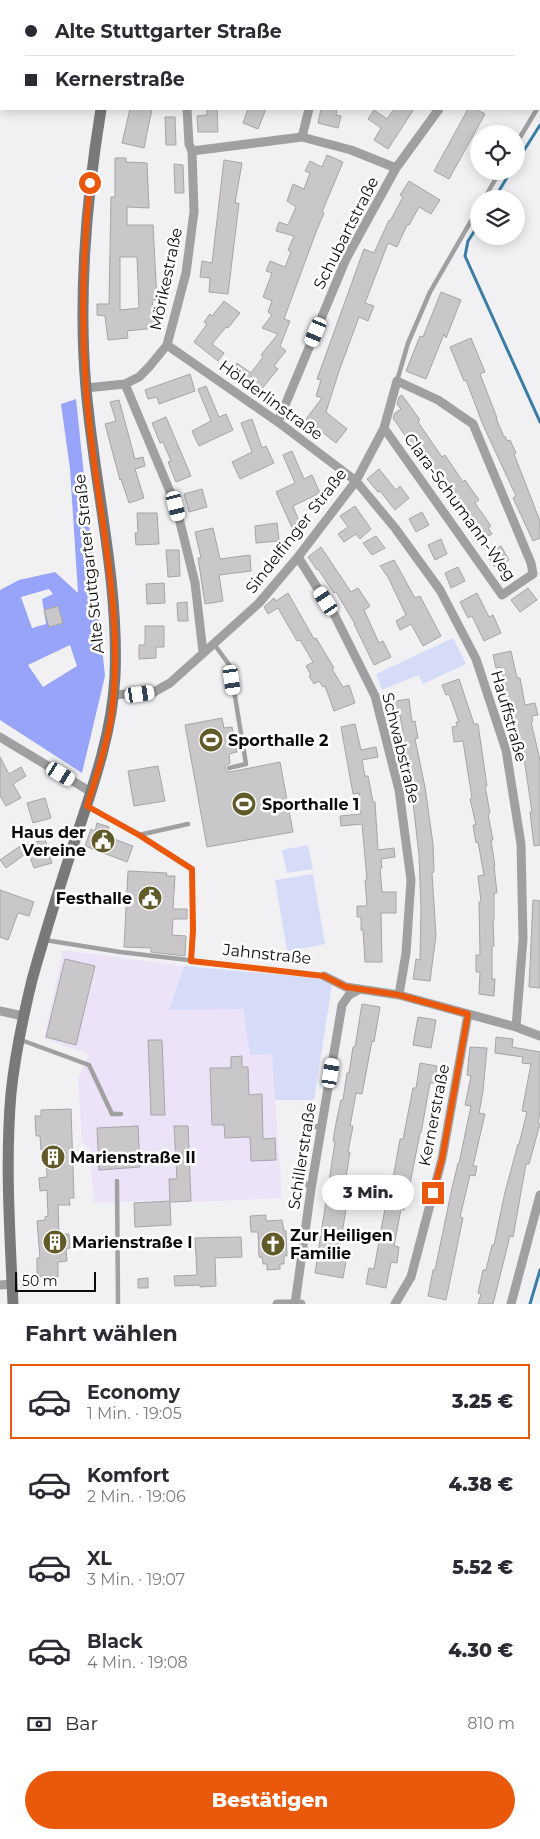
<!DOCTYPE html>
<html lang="de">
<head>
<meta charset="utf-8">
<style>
  :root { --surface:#fff; --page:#f7f7f7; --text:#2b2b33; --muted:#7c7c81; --line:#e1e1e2; --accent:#ea580c }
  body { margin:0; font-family:Montserrat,sans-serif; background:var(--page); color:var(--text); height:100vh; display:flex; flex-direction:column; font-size:19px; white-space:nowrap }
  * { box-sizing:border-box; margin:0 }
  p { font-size:16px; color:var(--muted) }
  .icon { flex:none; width:28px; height:28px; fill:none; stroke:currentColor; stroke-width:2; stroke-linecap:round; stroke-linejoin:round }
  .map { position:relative; height:1304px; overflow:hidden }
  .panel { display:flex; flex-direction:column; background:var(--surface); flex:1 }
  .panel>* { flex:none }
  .guide { position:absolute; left:0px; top:0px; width:540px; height:110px; box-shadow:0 2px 12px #0003; display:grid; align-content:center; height:110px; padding:0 25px; background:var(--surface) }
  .controls { position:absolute; left:470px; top:125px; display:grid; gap:10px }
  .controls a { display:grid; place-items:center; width:55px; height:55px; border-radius:50%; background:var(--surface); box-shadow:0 2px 12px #0003; font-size:25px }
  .scale { position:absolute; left:15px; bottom:12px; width:81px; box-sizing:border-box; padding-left:5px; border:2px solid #0c0c0d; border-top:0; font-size:14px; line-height:18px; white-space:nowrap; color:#0c0c0d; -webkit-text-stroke:4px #fff; paint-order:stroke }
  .end { position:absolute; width:22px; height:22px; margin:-11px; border:6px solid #ea580c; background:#fff; box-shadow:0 0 0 2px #fff }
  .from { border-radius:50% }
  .bubble { position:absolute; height:35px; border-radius:18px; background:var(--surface); box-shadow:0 2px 12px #0003; font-size:16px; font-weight:800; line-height:35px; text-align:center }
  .car { position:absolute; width:15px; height:30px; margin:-15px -8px; border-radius:6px; box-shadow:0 0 4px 1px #0007; background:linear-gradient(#fff 24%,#345 0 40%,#fff 0 76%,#345 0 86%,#fff 0) }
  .guide b { display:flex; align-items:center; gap:18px; height:48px; font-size:19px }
  .guide b+b { border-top:1px solid var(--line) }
  .guide i { width:12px; height:12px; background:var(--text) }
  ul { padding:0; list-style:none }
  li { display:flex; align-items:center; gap:15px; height:75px; margin:0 10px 8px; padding:0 15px; border:2px solid transparent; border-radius:0px }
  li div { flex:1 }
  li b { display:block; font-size:19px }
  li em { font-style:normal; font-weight:800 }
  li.on { border-color:var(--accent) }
  li>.icon { width:45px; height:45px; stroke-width:1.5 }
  h2 { padding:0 25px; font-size:22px; line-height:60px }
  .pay { display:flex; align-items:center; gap:12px; height:55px; padding:0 25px; font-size:19px }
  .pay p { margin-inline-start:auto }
  .cta { display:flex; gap:10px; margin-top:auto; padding:10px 25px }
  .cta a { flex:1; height:58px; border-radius:30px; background:var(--accent); color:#fff; font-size:20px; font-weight:800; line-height:58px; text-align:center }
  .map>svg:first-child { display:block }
  .education { fill:#ece3f9 }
  .green { fill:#d6dcf8 }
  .forest { fill:#98a4f9; fill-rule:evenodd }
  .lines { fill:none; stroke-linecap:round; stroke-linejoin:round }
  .stream { stroke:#397da6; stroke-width:3 }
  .building { fill:#c9c7c9; stroke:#a6a5a6; fill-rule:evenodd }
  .lane { stroke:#a0a0a1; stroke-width:4.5 }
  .street { stroke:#a0a0a1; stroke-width:9 }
  .secondary { stroke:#78797a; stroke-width:11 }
  .route { stroke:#ea580c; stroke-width:6 }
  .labels { text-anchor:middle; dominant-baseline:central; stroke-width:5; stroke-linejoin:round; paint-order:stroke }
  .street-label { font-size:16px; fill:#0c0c0d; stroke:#fff }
  .poi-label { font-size:16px; font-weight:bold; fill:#0c0c0d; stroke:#fff; text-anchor:start }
</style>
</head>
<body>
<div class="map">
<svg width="540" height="1304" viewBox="0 0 540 1304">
  <rect width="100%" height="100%" fill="#f1f1f4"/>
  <path class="education" d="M63,950L184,966L169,1010L243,1009L250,1054L272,1053L282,1198L174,1203L173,1200L94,1203L89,1149L82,1141L78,1079L89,1054L44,1039Z"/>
  <path class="green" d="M453,638L466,664L423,684L419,675L382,690L376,674Z
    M308,845L313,869L287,873L282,850Z
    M313,874L325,944L287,951L275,880Z
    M184,966L317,978L332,985L314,1100H275L272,1054L250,1055L243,1009L169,1010Z"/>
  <path class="forest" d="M76,399L105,676L82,773L0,720V590L19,580L55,572L78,593L70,469L61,404ZM49,589L53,594L42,599L46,624L32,628L21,597ZM70,645L77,666L43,687L28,665Z"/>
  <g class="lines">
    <path class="stream" d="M482,0V1
      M539,63L540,65
      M516,163L540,125
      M494,199L511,171
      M479,224L468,241L465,256L540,422
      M530,1304L540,1270"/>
  </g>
  <path class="building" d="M130,109H152L144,148L122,143Z
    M207,109H217L218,132H198L197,116L207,115Z
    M248,109H266L258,129L243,123Z
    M321,109H337L336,115L341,116L338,128L318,123Z
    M394,109H414L388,149L374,140L381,128L368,119L374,110L387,119Z
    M468,109H476L485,114L449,179L434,171Z
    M165,117H175L176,145H166Z
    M327,155L343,162L322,212L324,213L316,232L284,319L290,321L280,346L286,351L274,366L278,369L260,391L231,371L237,363L251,373L263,357L261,355L278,334L262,328L272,315L268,312L272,301L263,297L272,273L266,271L270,261L285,267L291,252L288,250L294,236L276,231L279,222L288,225L296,207L287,201L293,184L304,189L310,173L305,171L310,161L322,167Z
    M115,158H126V162L147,163L149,208L127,207V225H153L157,300H152L156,328L127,331L128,338L108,340L105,316L97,315V304H109L111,197H115ZM120,257H137L139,308L120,310Z
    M224,160L242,163L235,203H239L228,294L209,292L210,278L200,277L202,261L212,263Z
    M174,164L183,165L184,193H175Z
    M409,181L440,200L431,214L419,207L409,225H407L397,247L388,243L365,303L374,306L368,321L359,317L339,371L326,412L347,429L336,443L306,419L322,398L316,396L321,380L317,379L364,249L374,253L389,220L390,221L403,197L400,195Z
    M320,274L329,277L326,287L317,283Z
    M441,292L461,300L446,338L444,334L426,379L406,371L420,336L423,337Z
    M224,301L240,313L228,328L226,327L212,344L224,353L218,361L194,342L207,324L204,322L210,314L212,316Z
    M471,338L485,372L480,374L497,418H496L504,437L505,436L507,441L510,440L516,453L514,454L540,521V538L533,541L513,498L516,496L483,425L466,380L464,381L450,347Z
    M190,374L195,391L159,404L157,397L148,399L145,390Z
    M206,386L219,417L226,414L233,430L199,446L192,431L211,421L198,389Z
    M402,395L420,420L418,422L442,457L445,455L463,482L465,480L479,500L475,503L491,526L488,528L492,534L478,541L393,418L395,413L401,409L397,404L399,397Z
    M119,400L135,459L143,457L145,466L135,469L144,498L129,503L121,479L120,480L105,424L116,421L110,402Z
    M166,417L191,476L176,482L168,462L171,461L163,442L160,443L152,423Z
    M252,419L262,448L266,446L274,463L240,479L232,462L252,452L241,423Z
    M292,451L304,479L312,475L320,493L293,506L301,526L293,530L276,492L295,483L283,455Z
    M379,469L396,490L400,486L409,498L395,510L380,491L378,492L367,479Z
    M202,489L207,507L189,512L184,494Z
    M355,506L371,529L360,539L356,534L344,542L338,534L348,527L340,516Z
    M422,512L429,525L416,532L409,519Z
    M137,513H157L159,544L136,545L135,533H138Z
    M277,523L279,541L256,543L255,526Z
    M213,528L220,559L250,555L251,571L219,575L223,601L205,604L198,558H201L195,532Z
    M376,536L385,548L372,555L363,543Z
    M441,539L447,554L435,560L428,545Z
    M501,546L509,560L495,567L486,554Z
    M321,547L351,592L358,588L370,606L364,610L379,643L383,641L391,657L374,665L354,624H355L336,592L334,593L318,569L317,570L308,557Z
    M166,550H179L180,576L168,577Z
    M394,560L415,598L420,596L441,636L423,646L411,624L400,630L396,621L406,615L388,577L380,566Z
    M458,567L465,581L451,588L445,573Z
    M164,583L165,603L147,604L146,584Z
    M528,588L537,600L520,612L511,600Z
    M288,593L314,639L316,638L334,668L332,669L343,687L349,685L355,703L334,711L325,686L323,687L319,681L314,684L309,676L311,675L306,666L313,662L300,640L297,641L278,608L268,614L264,607L274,598L276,601Z
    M477,593L489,617L493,615L501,633L484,641L472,616L468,618L460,602Z
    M187,602L188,621H178L177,603Z
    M58,606L63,623L49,627L44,610Z
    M145,626H164V647H156V658L139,659V645H145Z
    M511,651L517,678H520L525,705L535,703L538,715L532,716L533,721L531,722L540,760V845L534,846L530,812H532L523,751L519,752L516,736H517L501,667L496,668L493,655Z
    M459,679L474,724H478L487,786H485L490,813L488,814L493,840H491L495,866H494L497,893H494V920H493L494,946H492V979H495L494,996L479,994L480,972H476V955H480L479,902H481L478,876L484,875L478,842L476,843L473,825H476L470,799L472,798L463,741L454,742L452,727L457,726L456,722H459L449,694L446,695L442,685Z
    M409,699L412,722L415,721L418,738L415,739L425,787L433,844L434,872L432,873L436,935L430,981L413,979L416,959L420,960L421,908L419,855L413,803L414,802L400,733H403L400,715L392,716L389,702Z
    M222,718L224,728L232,727L237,752L229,754L230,763L225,766L226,771L230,772L280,762L293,832L207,847L185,725Z
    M355,724L361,750L376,747L378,757L362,760L365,776H368L373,802H375L378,850L394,848L395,857L381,859L382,868H380L382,892H396V913H381L382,962H365L363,930H361V917H357V906H367L365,880H367L362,824L341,826L340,816L361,814L359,793L353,794L341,727Z
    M0,757L9,774L21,767L26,776L13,784L21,798L6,806L0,796Z
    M158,766L165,801L134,806L128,771Z
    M45,798L51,818L33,823L27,803Z
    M97,823L109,827L106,836L133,846L127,862L85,846L91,829L95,831Z
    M45,839L52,863L34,868L28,852L6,868L0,860L23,844L24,846Z
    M128,871L167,873L166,876H175L173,909H187V919H173L172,935L186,936L185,956L151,952V948L124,947Z
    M0,890L34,902L29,916L18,913L8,940L0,937Z
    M533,900L540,901V988L529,987Z
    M65,959L95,966L76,1045L46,1037Z
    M362,1004L380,1007L374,1042L372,1041L362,1094L356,1093L350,1126H353L348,1152H350L341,1209H346L338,1259L346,1261L343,1278L315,1273L335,1142L333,1141L336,1123L341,1100H343L347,1073H349L353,1047H355Z
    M418,1017L436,1020L431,1048L413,1045Z
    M496,1037L513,1039L512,1047L540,1052V1112L538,1123L540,1124L529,1164H526L513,1237L510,1236L493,1304H478L481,1294L478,1293L483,1270H486L492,1245H494L505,1192L518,1144H519L527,1112L522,1111L531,1064L522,1063L523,1057L495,1053Z
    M148,1040H162L165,1115H151Z
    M470,1047L487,1048L483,1091L479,1113L485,1114L473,1166H477L475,1176L470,1175L460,1217L463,1218L446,1300L428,1296L433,1270H435L452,1188L458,1163H459L471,1106L465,1105L471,1076L467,1075Z
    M242,1056V1067H248L249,1095L262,1094L263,1139L275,1138L276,1160L251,1161L250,1137L225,1138L224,1125H212L210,1068H231V1057Z
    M420,1063L437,1066L434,1083H430L421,1133H420L410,1184L409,1183L404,1210L401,1209L394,1246L399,1247L397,1263L391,1262L386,1288L366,1284L369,1268L374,1269L384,1214L389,1190H391L400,1139H403L413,1088H416Z
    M71,1109L74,1198H69L70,1205H58L59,1234H69L70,1248L66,1249L67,1261L58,1262V1277L37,1276V1258H40L37,1221L45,1220V1217L48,1216L47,1190L40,1191L39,1178L47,1177L46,1157H43V1150H41L40,1136H36L35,1116H41V1110Z
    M138,1126L140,1167L99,1170L97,1128Z
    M174,1126H188L191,1201L170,1202L171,1225L135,1227L134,1203L170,1201L169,1179H177Z
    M266,1215V1221L282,1220L284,1231H286L287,1256H284V1264H280V1269L267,1270V1264H263L262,1257H259L258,1232H251L250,1216Z
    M241,1237L242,1257L215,1258L216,1286L200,1287V1285L175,1286L174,1276L197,1275L195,1238Z
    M148,1278V1288H138V1279Z"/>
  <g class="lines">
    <path class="lane" d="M539,90L540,91
      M516,144L537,109
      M484,199L500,171
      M397,381L408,343L430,292L479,207
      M214,644L230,666L246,764L229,768
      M88,807L139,835L192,869L193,930L191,961
      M139,835L188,824
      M45,940L120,952L324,976
      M21,1040L89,1065L112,1114H121
      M117,1181L118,1304
      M310,1188L299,1177L306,1131L322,1124"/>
    <path class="street" d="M302,137L309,109
      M192,151L302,137L351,150L396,168
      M167,345L278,422L356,481L395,528L440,590L476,659L506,750L521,844L523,939L516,1027
      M125,384L176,506L195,583L203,652
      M86,388L125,384L139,377L149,367L167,345L186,273L194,212L192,151L189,144L187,109
      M278,422L346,259L396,168L439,109
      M298,557L335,616L375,696L399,790L411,880L406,953L399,995
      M113,695L154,692L170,683L259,603L298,557L356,481L384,428L397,381L438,400L473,424L531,563L533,574L502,595L384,428
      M0,737L91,792
      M324,976L346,987L399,995L516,1027L540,1036
      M0,1011L23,1016
      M0,1285L12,1284
      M277,1304H301
      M295,1304L311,1189L342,1005L349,995L358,990
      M395,1304L411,1277L442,1159L468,1014
      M511,1304L540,1195"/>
    <path class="secondary" d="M126,1V0
      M13,1304C10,1234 5,1163 11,1093C15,1055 23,1017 32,980C44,937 57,895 71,852C90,795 112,737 115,676C119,579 94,484 86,388C78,295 86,201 101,109"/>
  </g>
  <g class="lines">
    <path class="route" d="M90,183C83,251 81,319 86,387C93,497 127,608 111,719C106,748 96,778 87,806L139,835L192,869L193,930L191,961L324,976L346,987L399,995L468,1014L442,1159L433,1193"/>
  </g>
  <defs>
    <symbol id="stadium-disc" viewBox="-11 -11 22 22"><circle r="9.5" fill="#605b28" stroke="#fff"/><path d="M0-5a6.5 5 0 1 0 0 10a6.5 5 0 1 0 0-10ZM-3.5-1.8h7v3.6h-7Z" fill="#fff"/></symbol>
    <symbol id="civic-disc" viewBox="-11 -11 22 22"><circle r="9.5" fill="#605b28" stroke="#fff"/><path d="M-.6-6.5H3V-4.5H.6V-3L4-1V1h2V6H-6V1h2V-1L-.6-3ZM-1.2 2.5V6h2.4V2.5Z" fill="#fff"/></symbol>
    <symbol id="building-disc" viewBox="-11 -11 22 22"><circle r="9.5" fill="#605b28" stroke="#fff"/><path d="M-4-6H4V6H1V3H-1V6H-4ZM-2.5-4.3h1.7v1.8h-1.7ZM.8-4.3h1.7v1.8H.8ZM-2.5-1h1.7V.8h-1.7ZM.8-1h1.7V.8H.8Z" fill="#fff"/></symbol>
    <symbol id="church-disc" viewBox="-11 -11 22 22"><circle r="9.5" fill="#605b28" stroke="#fff"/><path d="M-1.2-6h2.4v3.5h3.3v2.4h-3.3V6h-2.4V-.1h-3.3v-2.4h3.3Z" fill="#fff"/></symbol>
  </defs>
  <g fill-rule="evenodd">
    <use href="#stadium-disc" x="197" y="726" width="28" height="28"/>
    <use href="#stadium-disc" x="230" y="790" width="28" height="28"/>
    <use href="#civic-disc" x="89" y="827" width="28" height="28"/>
    <use href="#civic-disc" x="136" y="884" width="28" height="28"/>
    <use href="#building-disc" x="39" y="1143" width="28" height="28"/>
    <use href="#building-disc" x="41" y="1228" width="28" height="28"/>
    <use href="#church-disc" x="259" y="1230" width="28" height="28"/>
  </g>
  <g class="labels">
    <g class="street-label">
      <text transform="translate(346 233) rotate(-63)">Schubartstraße</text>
      <text transform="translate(166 279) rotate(-78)">Mörikestraße</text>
      <text transform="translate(271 400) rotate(36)">Hölderlinstraße</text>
      <text transform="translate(460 507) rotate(54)">Clara-Schumann-Weg</text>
      <text transform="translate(296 531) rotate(-52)">Sindelfinger Straße</text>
      <text transform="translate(89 564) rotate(-96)">Alte Stuttgarter Straße</text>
      <text transform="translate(509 716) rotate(74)">Hauffstraße</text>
      <text transform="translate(401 748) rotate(76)">Schwabstraße</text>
      <text transform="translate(267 954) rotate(6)">Jahnstraße</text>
      <text transform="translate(434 1115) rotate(-79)">Kernerstraße</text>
      <text transform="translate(302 1156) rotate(-81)">Schillerstraße</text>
    </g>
    <g class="poi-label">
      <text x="228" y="740">Sporthalle 2</text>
      <text x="262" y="804">Sporthalle 1</text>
      <text x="86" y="832" text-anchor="end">Haus der<tspan x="86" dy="18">Vereine</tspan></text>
      <text x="132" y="898" text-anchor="end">Festhalle</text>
      <text x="70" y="1157">Marienstraße II</text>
      <text x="290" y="1235">Zur Heiligen<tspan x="290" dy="18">Familie</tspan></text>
      <text x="72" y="1242">Marienstraße I</text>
    </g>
  </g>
</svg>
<div class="controls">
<a><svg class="icon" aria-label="locate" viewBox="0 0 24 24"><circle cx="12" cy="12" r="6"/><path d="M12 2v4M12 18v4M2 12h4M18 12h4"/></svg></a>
<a><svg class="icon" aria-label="layers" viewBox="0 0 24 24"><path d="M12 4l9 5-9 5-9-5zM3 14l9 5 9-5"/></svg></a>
</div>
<div class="scale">50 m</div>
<i class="end from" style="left:90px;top:183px"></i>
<i class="end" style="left:433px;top:1193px"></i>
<div class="bubble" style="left:322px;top:1175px;width:92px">3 Min.</div>
<i class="car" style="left:316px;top:332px;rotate:203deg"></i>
<i class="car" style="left:176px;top:506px;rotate:166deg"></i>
<i class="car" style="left:326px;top:601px;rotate:327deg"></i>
<i class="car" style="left:232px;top:680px;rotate:172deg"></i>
<i class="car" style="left:140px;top:694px;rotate:82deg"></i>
<i class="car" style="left:61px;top:774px;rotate:121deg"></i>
<i class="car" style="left:331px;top:1073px;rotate:9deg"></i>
<div class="guide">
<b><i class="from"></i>Alte Stuttgarter Straße</b>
<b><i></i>Kernerstraße</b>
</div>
</div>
<section class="panel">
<h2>Fahrt wählen</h2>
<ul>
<li class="on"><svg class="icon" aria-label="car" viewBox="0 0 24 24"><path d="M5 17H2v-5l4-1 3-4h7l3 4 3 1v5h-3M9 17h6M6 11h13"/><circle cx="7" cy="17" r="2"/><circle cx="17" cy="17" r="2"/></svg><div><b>Economy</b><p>1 Min. · 19:05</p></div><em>3.25 €</em></li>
<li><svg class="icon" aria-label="car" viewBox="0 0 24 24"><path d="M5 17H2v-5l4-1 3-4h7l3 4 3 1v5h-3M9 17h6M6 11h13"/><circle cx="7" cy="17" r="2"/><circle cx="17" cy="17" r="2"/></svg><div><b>Komfort</b><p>2 Min. · 19:06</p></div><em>4.38 €</em></li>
<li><svg class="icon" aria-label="car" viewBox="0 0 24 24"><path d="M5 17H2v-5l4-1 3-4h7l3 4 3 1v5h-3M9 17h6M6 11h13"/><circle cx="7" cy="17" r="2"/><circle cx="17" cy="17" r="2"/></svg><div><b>XL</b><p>3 Min. · 19:07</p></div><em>5.52 €</em></li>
<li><svg class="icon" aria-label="car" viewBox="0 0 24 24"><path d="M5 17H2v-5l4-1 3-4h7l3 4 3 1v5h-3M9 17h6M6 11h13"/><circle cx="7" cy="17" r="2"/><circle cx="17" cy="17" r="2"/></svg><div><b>Black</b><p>4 Min. · 19:08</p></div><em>4.30 €</em></li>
</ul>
<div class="pay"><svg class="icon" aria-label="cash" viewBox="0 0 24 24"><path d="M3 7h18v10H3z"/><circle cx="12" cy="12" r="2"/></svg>Bar<p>810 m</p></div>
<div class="cta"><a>Bestätigen</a></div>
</section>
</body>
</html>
